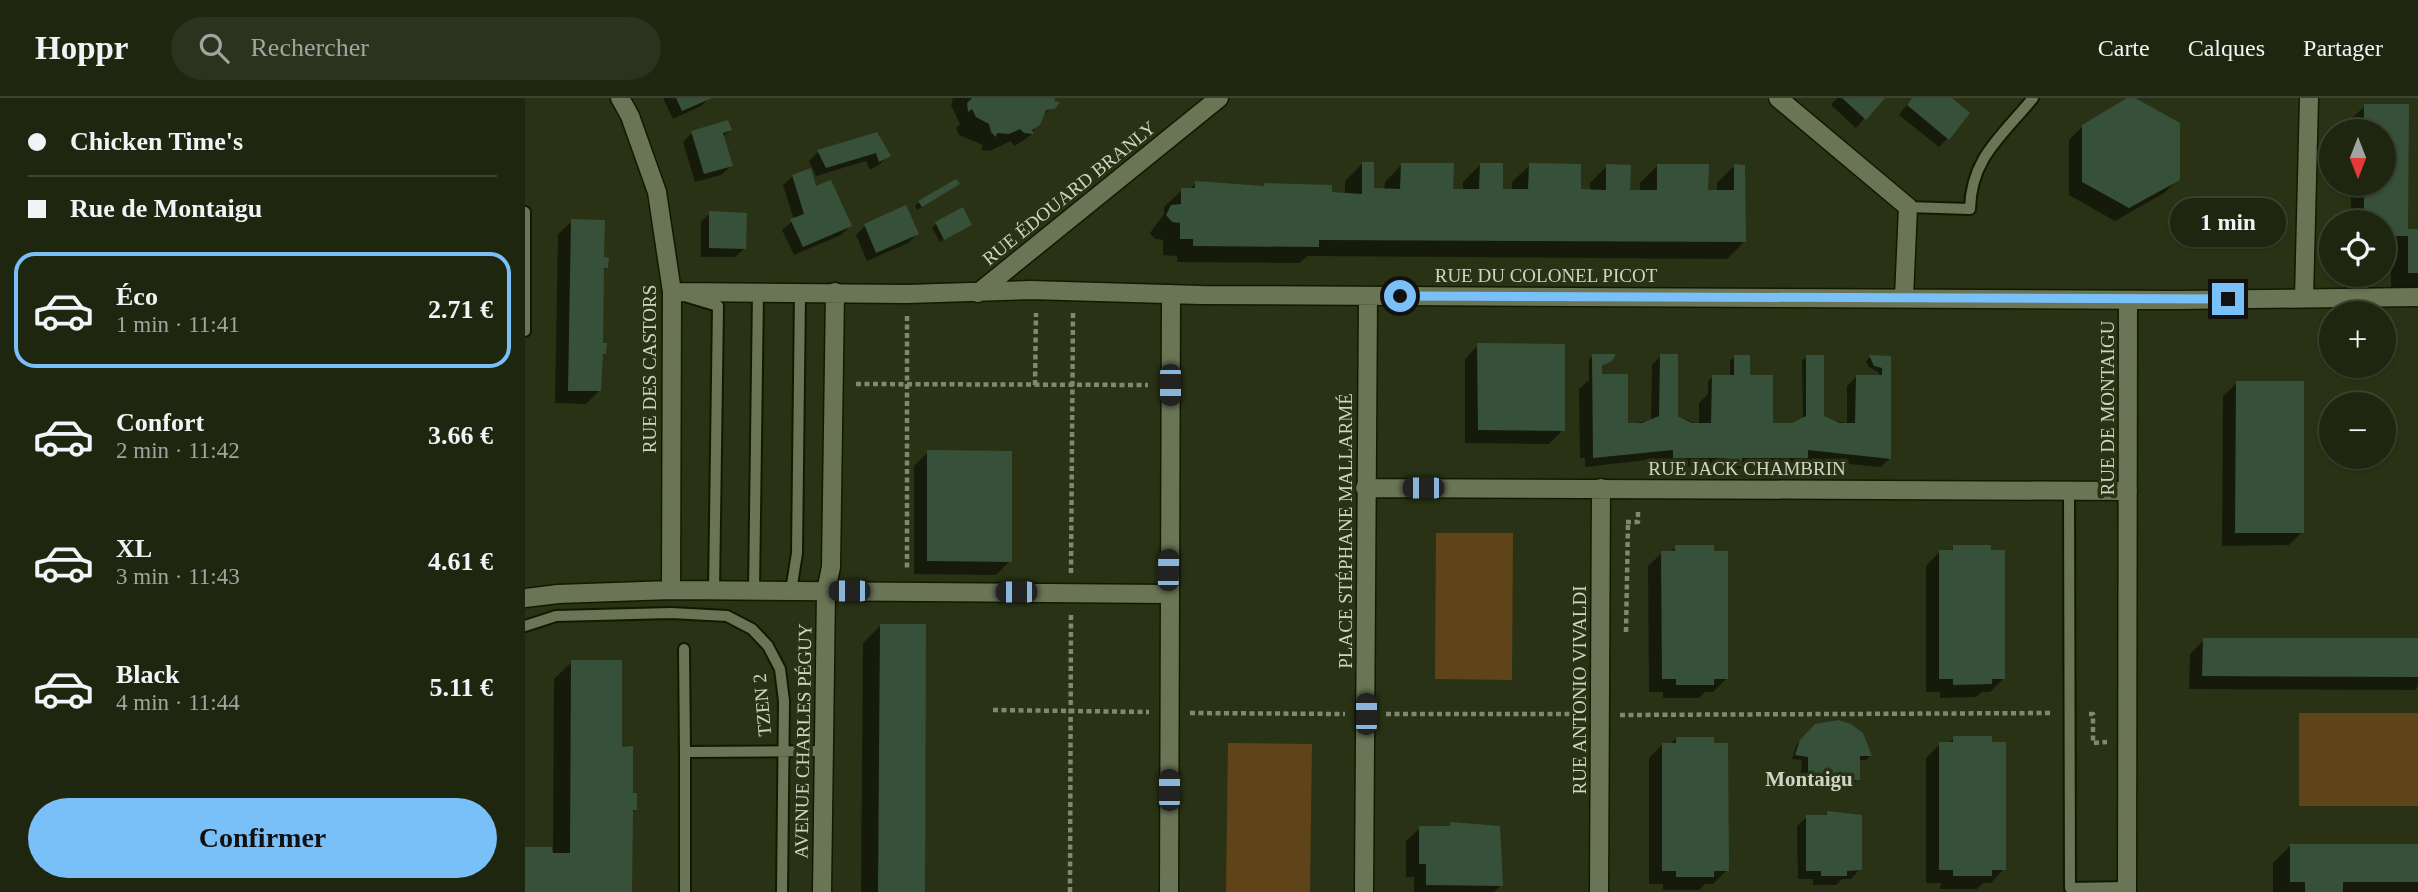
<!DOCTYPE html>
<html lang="fr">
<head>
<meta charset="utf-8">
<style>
  :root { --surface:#1f2610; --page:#2c321e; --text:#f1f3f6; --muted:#a1a59f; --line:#3c4330; --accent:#79bff8 }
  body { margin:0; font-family:Georgia,serif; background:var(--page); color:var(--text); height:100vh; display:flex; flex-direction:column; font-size:26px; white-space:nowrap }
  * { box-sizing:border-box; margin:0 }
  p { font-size:23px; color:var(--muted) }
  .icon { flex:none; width:38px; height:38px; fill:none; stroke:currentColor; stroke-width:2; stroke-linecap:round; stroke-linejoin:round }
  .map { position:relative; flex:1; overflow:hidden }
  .sheet { display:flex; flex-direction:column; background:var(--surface); width:525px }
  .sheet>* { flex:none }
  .banner { display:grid; align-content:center; height:154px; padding:0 28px; background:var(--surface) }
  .needle { width:46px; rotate:180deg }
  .fabs { position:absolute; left:1794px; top:21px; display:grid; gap:14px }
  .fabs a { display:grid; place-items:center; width:77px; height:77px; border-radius:50%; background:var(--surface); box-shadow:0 2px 5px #0004,0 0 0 2px var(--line); font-size:35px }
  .end { position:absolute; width:32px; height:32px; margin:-16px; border:9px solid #79bff8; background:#111; box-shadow:0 0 0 4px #111 }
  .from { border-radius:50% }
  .bubble { position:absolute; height:49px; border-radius:24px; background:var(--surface); box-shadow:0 2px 5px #0004,0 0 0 2px var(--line); font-size:23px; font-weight:800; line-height:49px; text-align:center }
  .car { position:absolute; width:21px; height:42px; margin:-21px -10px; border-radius:9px; box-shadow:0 0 5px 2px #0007; background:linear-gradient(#222 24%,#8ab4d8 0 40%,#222 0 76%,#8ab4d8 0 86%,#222 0) }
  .banner b { display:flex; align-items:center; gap:24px; height:66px; font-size:26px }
  .banner b+b { border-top:2px solid var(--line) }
  .banner i { width:18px; height:18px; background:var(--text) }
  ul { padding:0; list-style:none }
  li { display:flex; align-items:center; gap:21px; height:116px; margin:0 14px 10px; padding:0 14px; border:4px solid transparent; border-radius:21px }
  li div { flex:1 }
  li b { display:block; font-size:26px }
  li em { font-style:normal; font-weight:800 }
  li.selected { border-color:var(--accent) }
  li>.icon { width:63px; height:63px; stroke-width:1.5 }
  .cta { display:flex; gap:14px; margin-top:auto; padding:14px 28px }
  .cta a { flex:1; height:80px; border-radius:42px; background:var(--accent); color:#111; font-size:28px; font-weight:800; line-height:80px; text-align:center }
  header { display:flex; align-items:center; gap:42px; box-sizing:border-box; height:98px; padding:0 35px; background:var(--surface); border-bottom:2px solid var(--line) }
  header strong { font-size:33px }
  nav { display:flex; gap:38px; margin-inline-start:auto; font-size:24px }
  .search { width:490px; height:63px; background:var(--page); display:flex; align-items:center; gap:18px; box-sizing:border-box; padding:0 24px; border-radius:38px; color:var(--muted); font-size:26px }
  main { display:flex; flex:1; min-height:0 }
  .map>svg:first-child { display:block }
  .green { fill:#5f4319 }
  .shadow { fill:#0007 }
  .building { fill:#37503a }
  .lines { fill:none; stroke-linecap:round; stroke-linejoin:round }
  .lane-casing { stroke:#121901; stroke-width:14 }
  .street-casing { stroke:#121901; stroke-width:21 }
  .path { stroke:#808871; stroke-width:4.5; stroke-dasharray:5 3.5; stroke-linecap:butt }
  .lane { stroke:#6a7556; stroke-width:10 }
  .street { stroke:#6a7556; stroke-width:18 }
  .route { stroke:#79bff8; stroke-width:9 }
  .labels { text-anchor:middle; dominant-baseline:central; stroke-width:7; stroke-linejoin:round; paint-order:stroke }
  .street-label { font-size:19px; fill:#ced5c4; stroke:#293215 }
  .neighbourhood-label { font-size:21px; font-weight:bold; fill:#ced5c4; stroke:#293215 }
</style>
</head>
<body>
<header>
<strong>Hoppr</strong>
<div class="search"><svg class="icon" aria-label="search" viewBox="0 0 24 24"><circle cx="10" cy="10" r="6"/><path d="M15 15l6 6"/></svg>Rechercher</div>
<nav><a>Carte</a><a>Calques</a><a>Partager</a></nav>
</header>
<main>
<section class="sheet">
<div class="banner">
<b><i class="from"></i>Chicken Time's</b>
<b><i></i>Rue de Montaigu</b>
</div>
<ul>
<li class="selected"><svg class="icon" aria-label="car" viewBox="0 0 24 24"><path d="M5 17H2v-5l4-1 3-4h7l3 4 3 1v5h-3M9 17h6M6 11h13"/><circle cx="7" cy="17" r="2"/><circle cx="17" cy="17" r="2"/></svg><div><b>Éco</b><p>1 min · 11:41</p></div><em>2.71 €</em></li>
<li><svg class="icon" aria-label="car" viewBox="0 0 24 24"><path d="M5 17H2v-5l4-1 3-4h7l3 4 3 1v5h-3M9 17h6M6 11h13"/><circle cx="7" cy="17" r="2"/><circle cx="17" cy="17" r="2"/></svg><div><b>Confort</b><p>2 min · 11:42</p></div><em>3.66 €</em></li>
<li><svg class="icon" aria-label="car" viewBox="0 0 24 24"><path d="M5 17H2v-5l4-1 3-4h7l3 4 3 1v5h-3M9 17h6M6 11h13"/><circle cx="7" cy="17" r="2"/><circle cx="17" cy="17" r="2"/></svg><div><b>XL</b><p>3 min · 11:43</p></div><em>4.61 €</em></li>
<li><svg class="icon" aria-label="car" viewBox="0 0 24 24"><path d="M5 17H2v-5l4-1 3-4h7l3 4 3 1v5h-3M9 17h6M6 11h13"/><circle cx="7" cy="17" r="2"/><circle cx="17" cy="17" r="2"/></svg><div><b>Black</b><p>4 min · 11:44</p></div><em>5.11 €</em></li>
</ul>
<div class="cta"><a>Confirmer</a></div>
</section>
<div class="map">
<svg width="1893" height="794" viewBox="0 0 1893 794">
  <rect width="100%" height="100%" fill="#293215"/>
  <path class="green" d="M911,435H988L987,582L910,581Z
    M1774,615H1893V708H1774Z
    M703,645L787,646L785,794H701Z"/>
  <path class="shadow" d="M138,0H185L176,8L148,21Z
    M428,0H529V10L518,15L507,36L496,44L489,48L486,43L465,53L456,52L458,47L434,37L431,30L435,26L426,7Z
    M1312,0H1357L1331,30L1306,7Z
    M1387,0H1425L1423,40L1414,49L1374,17Z
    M1606,0L1653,81L1639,95L1590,123L1544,97V42L1558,28Z
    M1840,8H1882L1881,136L1893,133V192L1866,191V151H1858V124H1826V86H1858V33H1826V21Z
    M205,32L198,39L206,68L196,77L170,84L158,44L167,35Z
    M351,36L364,57L355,66L345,72L341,63L291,78L284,63L293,54Z
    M837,66L848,92H859L860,84L877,66L926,92L938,93V84L955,67L976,92L987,93V84L1005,67L1054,93H1065V85L1082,68L1103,93H1115V85L1133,67L1181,93L1192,94V85L1209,68L1219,144L1202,161L782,158L775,165L652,164V158L638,157V142L630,141L625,135L639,116V109L657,92H664L671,85L737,90L739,87L820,97V83Z
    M268,78L290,90L325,128L316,137L269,157L257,132L269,122L258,87Z
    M433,86L392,112L390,108L394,104Z
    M185,115L220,150L210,159H176V124Z
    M47,123L81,170L77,174L76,246L80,255L76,259L75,292L61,306L30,305L33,136Z
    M411,126H445L415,144L407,130Z
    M340,128L392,136L383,145L342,163L331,137Z
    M953,247L1038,332L1024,346L940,345V261Z
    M1068,258L1086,262L1076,270L1075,277L1101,327L1126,322L1127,267L1136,258L1151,317L1174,327V305L1183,296V283L1188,279H1205V263L1210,258L1246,327H1267L1278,323L1277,263L1282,258L1294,320L1322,325V288L1331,279H1354V275L1343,268L1341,263L1345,259H1365V360L1356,369L1280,362L1273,369L1198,371V368H1140L1139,360L1060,369V360H1055L1054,291L1064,282V262Z
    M1712,285L1777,434L1764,447L1697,448L1698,298Z
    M403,354L485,463L471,477L389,476V368Z
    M1151,449L1202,580L1188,594H1180L1174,600H1138V594H1124L1123,468L1137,455H1145Z
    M1429,449L1479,580L1465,594H1457L1451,599L1415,600V594H1401V468L1414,454H1423Z
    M355,528L398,794H336L338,545Z
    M1679,542H1893V588L1890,592L1664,591L1665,556Z
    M47,564L95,650L110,712L106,716L105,794H0V750H28L29,581Z
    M1279,638L1345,658L1341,662H1331L1333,681L1324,690H1275L1277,662L1267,661L1271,648Z
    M1151,640L1202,772L1188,786H1180L1174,792H1138V786H1124V660L1137,647H1145Z
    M1429,640L1479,771L1466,785H1458L1452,791H1415L1416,785H1401V660L1415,646H1423Z
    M1315,715L1335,771L1326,781H1317L1311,787H1288V781H1273L1272,728L1282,719Z
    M948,726L976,787L969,794H889V779H881V743L895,730Z
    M1765,748H1893V794H1748V765Z"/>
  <path class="building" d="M151,0H187L157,13Z
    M447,0H530L529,3L535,4L530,11L521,12L515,27L507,32L509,36L499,35L495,31L484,36L472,35L471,39L466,34L464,26L451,19L447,11L443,14L442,5Z
    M1317,0H1360L1341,22Z
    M1387,0H1427L1445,15L1424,42L1382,7Z
    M1602,0H1610L1655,25V82L1604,110L1557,84V27Z
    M1839,6H1884L1883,131H1893V175H1883V138H1858V124H1839V86H1858V33H1839Z
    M203,22L207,32L198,35L208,68L179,76L166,33Z
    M352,34L366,58L354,64L351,55L301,70L292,52Z
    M837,64H849V90L875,91L876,65H929L928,91H954L955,65H978V91H1003L1004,65L1056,66V91L1081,92V66L1106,67L1105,92H1132V66H1184L1183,92H1209V66L1220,67L1221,144L794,142V149L668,148V141H655V125L647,124L641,117L646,107L656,106V90H670V83L739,88V85L807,87V94L837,96Z
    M286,70L291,88L306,82L327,128L278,149L265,121L279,116L267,77Z
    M431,81L435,86L397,109L393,103Z
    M381,107L394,136L351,155L339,126Z
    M438,109L447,127L419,142L410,124Z
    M184,113L222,115L221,151L184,150Z
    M46,121L80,122L79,159L84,160L83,170H79L78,245H82L81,256H78L76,293H43Z
    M952,245L1040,246V333L953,332Z
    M1067,256H1091L1087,263L1077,268V276H1103V325H1117L1134,318L1135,256H1153V318L1167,325H1186L1187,277H1209V257H1225V277H1248V325H1267L1281,318V257H1299V318L1315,325H1330L1331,277H1357V270L1349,268L1344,257L1366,258V361L1283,352V360H1217L1216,368H1201V360H1148V352L1068,360Z
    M1711,283H1779V435H1710Z
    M402,352L487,353V464L402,463Z
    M1150,447H1189V453H1203V581H1189V587H1151V581H1137L1136,453H1150Z
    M1428,447H1466V452H1480V581H1467V586L1428,587V581H1414V452H1428Z
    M355,526H401L400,794H353Z
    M1678,540H1893V579L1677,578Z
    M46,562H97V649L108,648V695H112V712H108L107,794H0V749H27L28,755H45Z
    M1313,622L1326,626L1338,635L1347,658H1335V682H1283V659L1270,657L1275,642L1290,626Z
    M1428,638H1467V644H1481V772H1467V778H1428V772H1414V644H1428Z
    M1151,639H1189V645H1203L1204,773H1189V779H1151V773H1137V645H1151Z
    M1302,713L1337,717V772L1322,773V778H1296V773H1281V717H1302Z
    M925,724L975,728L978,788L901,787V766H894V728H925Z
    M1765,746H1893V784H1818V794H1780V784H1765Z"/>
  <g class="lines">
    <defs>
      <path id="lane" d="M1383,109L1445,111C1446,60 1477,38 1508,0
        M0,114V233
        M163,199L193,208L189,493
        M1544,393L1545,790L1602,789
        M229,493L233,194
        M266,493L272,455L275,194
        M0,528L31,518L146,515L202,518L227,531L243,548L255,571L259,603L257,794
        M159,551L160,654
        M160,794V654L298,653"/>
      <path id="street" d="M95,0L105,18L132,94L147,194L146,492
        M1253,0L1383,109L1379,200
        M147,194L382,196L505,192L676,197L1653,202L1893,199
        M453,195L694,0
        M1779,200L1784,0
        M840,390L1603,393
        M0,500L33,496L146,492L643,496
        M297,794L301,493L306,469L310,194
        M644,794L646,196
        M839,794L843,198
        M1074,794L1076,390
        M1602,794L1603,202"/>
    </defs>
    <use href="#lane" class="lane-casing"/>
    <use href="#street" class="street-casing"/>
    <path class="path" d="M382,218V472
      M331,286L623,287
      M510,287L511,215
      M1101,424H1113V413
      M546,475L548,214
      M1101,534L1103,424
      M468,612L624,614
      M665,615L820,616
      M861,616H1055
      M1564,616H1568V645L1582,644
      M1095,617L1527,615
      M545,794L546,515"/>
    <use href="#lane" class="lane"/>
    <use href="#street" class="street"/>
  </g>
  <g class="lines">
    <path class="route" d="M875,198L1703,201"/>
  </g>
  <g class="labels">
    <g class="street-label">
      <text transform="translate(544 95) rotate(-39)">RUE ÉDOUARD BRANLY</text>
      <text x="1021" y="177">RUE DU COLONEL PICOT</text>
      <text transform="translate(124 271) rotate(-90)">RUE DES CASTORS</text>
      <text transform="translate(1582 310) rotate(-90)">RUE DE MONTAIGU</text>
      <text x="1222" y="370">RUE JACK CHAMBRIN</text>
      <text transform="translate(820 433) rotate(-90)">PLACE STÉPHANE MALLARMÉ</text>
      <text transform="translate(1054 592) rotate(-90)">RUE ANTONIO VIVALDI</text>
      <text transform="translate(237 607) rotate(-95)">TZEN 2</text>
      <text transform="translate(278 643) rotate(-89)">AVENUE CHARLES PÉGUY</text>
    </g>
    <g class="neighbourhood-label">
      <text x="1284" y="681">Montaigu</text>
    </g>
  </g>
</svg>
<div class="fabs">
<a><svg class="needle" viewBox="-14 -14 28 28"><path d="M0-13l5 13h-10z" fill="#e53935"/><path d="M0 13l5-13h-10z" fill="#a1a59f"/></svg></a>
<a><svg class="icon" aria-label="locate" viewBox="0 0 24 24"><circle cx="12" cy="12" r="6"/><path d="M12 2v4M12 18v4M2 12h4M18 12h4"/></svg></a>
<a>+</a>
<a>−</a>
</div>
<i class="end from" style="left:875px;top:198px"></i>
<i class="end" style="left:1703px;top:201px"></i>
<div class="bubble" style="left:1645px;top:100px;width:116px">1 min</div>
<i class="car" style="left:645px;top:287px;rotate:180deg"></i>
<i class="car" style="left:898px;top:390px;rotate:270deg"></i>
<i class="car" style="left:643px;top:472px;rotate:1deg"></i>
<i class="car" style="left:324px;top:493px;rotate:270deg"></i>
<i class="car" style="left:491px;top:494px;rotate:270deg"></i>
<i class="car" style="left:841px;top:616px;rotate:0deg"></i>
<i class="car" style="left:644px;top:692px;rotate:0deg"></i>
</div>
</main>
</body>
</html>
